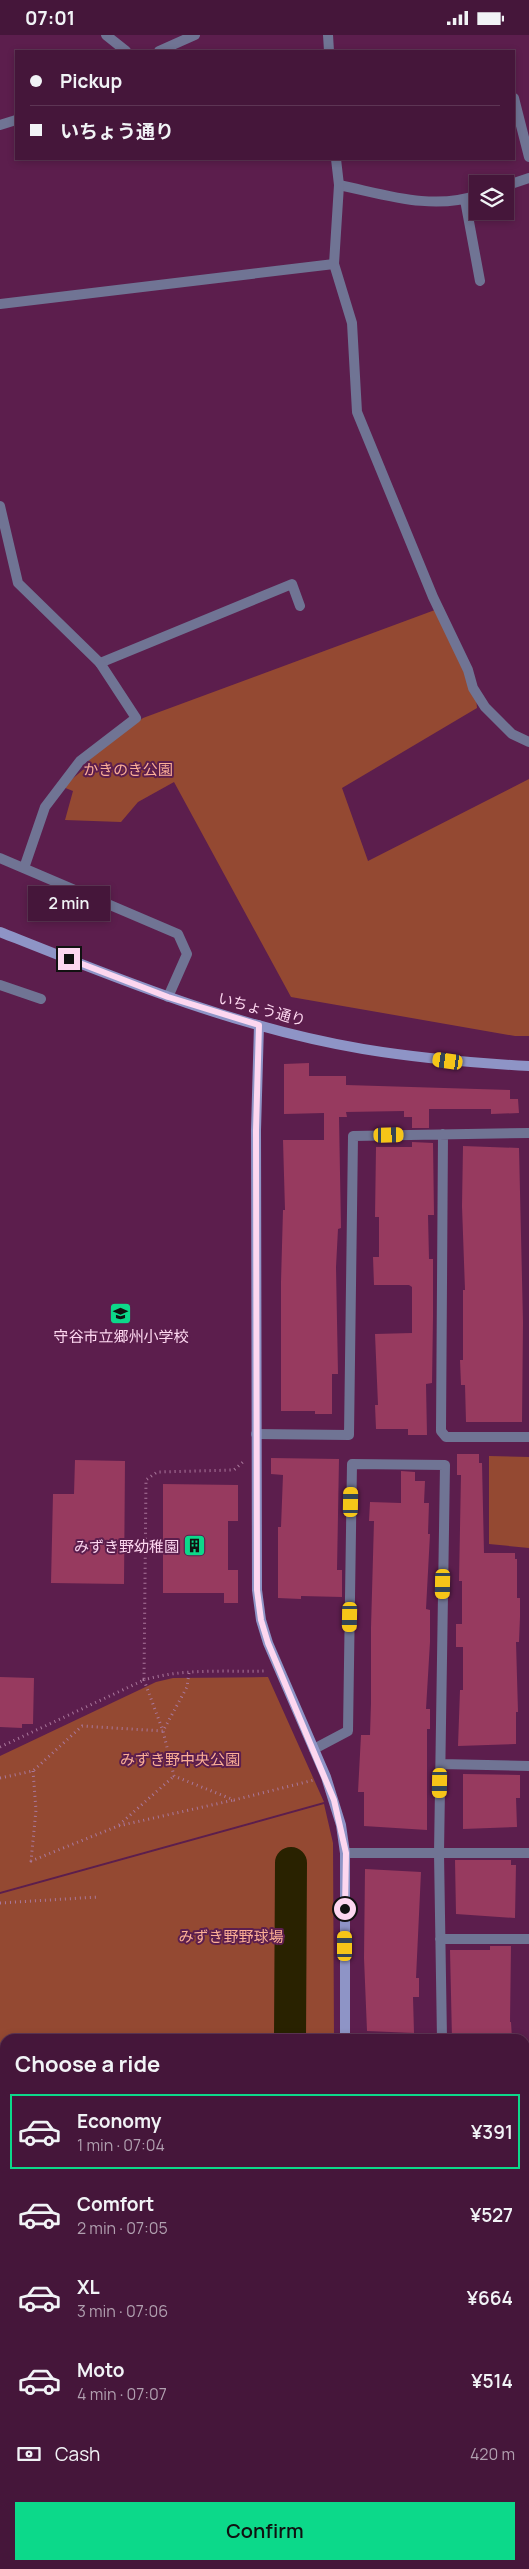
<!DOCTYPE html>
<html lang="en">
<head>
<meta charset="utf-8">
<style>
  :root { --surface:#45163a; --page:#4c1f42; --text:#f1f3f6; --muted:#b09faf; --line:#5d3554; --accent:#0cd98a }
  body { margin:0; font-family:Manrope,"Noto Sans JP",sans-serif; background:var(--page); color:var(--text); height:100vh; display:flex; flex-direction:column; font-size:19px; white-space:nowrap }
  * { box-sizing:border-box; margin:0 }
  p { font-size:16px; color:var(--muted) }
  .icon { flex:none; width:28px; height:28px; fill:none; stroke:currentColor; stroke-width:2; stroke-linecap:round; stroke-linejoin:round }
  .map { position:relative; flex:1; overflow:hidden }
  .panel { position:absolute; left:0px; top:1999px; width:530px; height:536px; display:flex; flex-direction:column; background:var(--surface); border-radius:15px 15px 0 0; box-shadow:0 2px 8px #0003,0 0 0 1px var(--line) }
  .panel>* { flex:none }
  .hud { position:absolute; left:15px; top:15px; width:500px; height:110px; border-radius:0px; box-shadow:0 2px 8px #0003,0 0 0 1px var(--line); display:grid; align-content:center; height:110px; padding:0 15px; background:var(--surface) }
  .buttons { position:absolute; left:469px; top:140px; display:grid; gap:10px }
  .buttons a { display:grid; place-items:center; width:45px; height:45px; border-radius:0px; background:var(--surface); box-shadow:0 2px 8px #0003,0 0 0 1px var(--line); font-size:25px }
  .end { position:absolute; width:22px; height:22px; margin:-11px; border:6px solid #fdd7f0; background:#111; box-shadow:0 0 0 2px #111 }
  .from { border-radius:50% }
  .bubble { position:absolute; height:35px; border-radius:0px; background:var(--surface); box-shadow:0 2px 8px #0003,0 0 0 1px var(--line); font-size:16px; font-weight:600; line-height:35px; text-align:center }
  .car { position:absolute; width:15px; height:30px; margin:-15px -8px; border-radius:6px; box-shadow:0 0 4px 1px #0007; background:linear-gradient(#f5c518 24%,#345 0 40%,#f5c518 0 76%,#345 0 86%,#f5c518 0) }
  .hud b { display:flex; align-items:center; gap:18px; height:48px; font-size:19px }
  .hud b+b { border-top:1px solid var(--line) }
  .hud i { width:12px; height:12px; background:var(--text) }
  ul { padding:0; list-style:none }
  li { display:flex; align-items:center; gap:15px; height:75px; margin:0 10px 8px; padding:0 5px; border:2px solid transparent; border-radius:0px }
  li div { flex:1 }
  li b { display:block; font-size:19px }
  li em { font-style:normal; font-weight:600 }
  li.on { border-color:var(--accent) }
  li>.icon { width:45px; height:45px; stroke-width:1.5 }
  h2 { padding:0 15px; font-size:22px; line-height:60px }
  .pay { display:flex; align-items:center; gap:12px; height:55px; padding:0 15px; font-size:19px }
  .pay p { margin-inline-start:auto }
  .action { display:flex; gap:10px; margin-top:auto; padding:10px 15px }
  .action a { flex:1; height:58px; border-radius:0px; background:var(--accent); color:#111; font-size:20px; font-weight:600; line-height:58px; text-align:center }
  .status { display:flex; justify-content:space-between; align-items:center; height:35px; padding:0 25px; background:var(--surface); direction:ltr }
  .status svg { height:14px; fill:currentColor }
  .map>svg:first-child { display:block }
  .green { fill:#944932 }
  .water { fill:#292200 }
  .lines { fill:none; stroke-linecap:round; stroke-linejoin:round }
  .river { stroke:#292200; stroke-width:32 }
  .building { fill:#973a5f }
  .path { stroke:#aa789c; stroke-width:3; stroke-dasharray:1 4; stroke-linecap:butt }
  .lane { stroke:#707494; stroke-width:10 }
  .street { stroke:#707494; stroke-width:10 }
  .secondary { stroke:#8e94c6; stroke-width:10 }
  .route { stroke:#fdd7f0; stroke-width:6 }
  .labels { text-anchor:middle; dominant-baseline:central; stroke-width:4; stroke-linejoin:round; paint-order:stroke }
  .park-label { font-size:15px; fill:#fbaf96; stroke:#5c1e4d }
  .street-label { font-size:15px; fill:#fdd7f0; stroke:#5c1e4d }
  .poi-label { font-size:15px; fill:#fdd7f0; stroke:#5c1e4d }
</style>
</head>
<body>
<div class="status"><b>07:01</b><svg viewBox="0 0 49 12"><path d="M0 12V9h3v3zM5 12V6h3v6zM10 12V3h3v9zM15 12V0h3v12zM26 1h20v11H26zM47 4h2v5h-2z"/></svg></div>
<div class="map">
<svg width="529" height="2534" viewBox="0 0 529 2534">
  <rect width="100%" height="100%" fill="#5c1e4d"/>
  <path class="green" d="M443,572L474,642L477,673L342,753L368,826L529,744V1001H515L291,962L174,747L138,767L121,787L65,785L73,756L63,752L85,733L92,720L143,683Z
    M489,1421L529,1422V1513L489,1509Z
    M268,1642L324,1767L0,1857V1721L156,1647L173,1643Z
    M324,1769L333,1808L334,2004H5V2328L0,2327V1859Z
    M0,2360H5V2489L0,2488Z
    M529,2425V2534H130L123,2530H525V2427Z"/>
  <path class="water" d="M0,2211L5,2212V2261L0,2260Z"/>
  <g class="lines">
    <path class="river" d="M290,2004L291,1828
      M216,2534V2530"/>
  </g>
  <path class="building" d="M309,1028V1041H346V1050L510,1055V1064H518L519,1078L491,1079V1074H429V1093H412V1082H404V1076L346,1077L347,1082H339L341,1193L338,1194L336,1232L338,1339H332V1379H315V1376H281V1247L283,1175H285L283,1105H324V1078L284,1079V1029Z
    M412,1107L433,1108L434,1180H428L429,1224H433V1282L432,1348L426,1349L427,1400H408V1394H376L375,1370H378L375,1299L412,1298V1252L409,1250H374L373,1222H379V1182H375L376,1112H412Z
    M463,1111L519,1113L523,1287L522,1387H466L465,1350H461L460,1325H463V1255H465L462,1171Z
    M457,1419H479V1428H482L484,1518H515V1524H517V1563H520V1582L519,1607H516L518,1677H516V1709L458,1711L460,1655H463V1612H456V1589H462V1546H459L461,1440H457Z
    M271,1423L339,1424L337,1535H342V1562L301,1561V1564L278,1563V1492H281L283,1440L271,1439Z
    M75,1425L125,1426L124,1549L51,1548L53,1459H74Z
    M401,1436L415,1437V1446H425L424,1468H429L428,1499H430L426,1574L430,1575V1607L426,1674H430V1694H427V1795L364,1791V1757H358L361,1700H370L371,1668V1593L374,1486H369L370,1467L401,1468Z
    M163,1449L238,1450V1486H228V1535H238V1568H224V1558H163Z
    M0,1642L34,1643L33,1689H22V1693L0,1692Z
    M463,1739L520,1740V1763H516L517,1792L463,1794Z
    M455,1825H511V1830H516L515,1883L456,1879Z
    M365,1834L421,1837L416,1943H419V1962H413L414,1998L367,1996L364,1923Z
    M490,1911H511L510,1987H511L512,2004H452L450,1915H490Z"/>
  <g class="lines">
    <path class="path" d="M189,1638L187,1652L163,1696L174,1741L234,1765L314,1745
      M0,1712L144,1645L146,1445L157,1437L234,1435L243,1427
      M33,1736L36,1775L31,1826L118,1791L234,1765
      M0,1743L33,1736L82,1691L163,1696L144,1645C183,1633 226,1637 266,1636
      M119,1790L174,1741
      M0,1868L98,1862
      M0,2405L5,2406
      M525,2509L529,2507
      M264,2530L278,2534
      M322,2530L324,2534
      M481,2534L485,2530"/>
    <path class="lane" d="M514,63L529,122
      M339,150C384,159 432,176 478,160
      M505,151L529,143
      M465,165L480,246
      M100,628L292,549L300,571
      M0,950L41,964"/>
    <path class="street" d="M106,0L126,16
      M328,0L329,16
      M159,16L195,0
      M0,90L16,85
      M336,124L339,150L334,229L352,288L357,377L433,562L468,635L473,653L485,672L512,699L529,707
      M0,269L334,229
      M0,471L18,548L100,628L136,683L80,726L45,772L24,833
      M0,823L178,899L187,919L168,962
      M443,1099L441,1396L446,1402H529
      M256,1399L349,1400L353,1101L529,1098
      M314,1714L348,1696L352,1429L445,1430L439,1818L442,2004
      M441,1729L529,1731
      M345,1818H529
      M440,1904H529
      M525,2415L529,2414
      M0,2463L5,2466
      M171,2530L175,2534"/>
    <path class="secondary" d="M0,897C118,944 237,993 363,1014C418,1023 473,1028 529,1031
      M259,990L256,1095L257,1555L261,1585L268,1608L326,1742L341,1790L345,1818V2004
      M525,2321L529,2320
      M0,2342L5,2343"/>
  </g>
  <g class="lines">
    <path class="route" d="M69,924L168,962L259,990L256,1095L257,1555L261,1585L268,1608L334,1765L346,1818L345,1874"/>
  </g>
  <defs>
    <symbol id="school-square" viewBox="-11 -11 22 22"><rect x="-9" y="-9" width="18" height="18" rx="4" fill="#0cd98a" stroke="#5c1e4d"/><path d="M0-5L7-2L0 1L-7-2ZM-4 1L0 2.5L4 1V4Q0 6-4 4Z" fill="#111"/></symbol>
    <symbol id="building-square" viewBox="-11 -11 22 22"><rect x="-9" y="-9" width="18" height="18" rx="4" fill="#0cd98a" stroke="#5c1e4d"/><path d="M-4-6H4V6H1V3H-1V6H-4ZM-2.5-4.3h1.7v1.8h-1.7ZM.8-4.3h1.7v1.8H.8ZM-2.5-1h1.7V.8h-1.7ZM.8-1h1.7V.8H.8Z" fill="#111"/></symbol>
  </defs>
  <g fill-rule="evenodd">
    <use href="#school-square" x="108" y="1266" width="25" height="25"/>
    <use href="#building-square" x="182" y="1498" width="25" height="25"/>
  </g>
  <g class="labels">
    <g class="park-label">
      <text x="128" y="734">かきのき公園</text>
      <text x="180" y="1724">みずき野中央公園</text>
      <text x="231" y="1901">みずき野野球場</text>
    </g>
    <g class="street-label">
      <text transform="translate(262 974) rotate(15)">いちょう通り</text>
    </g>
    <g class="poi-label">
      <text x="121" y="1301">守谷市立郷州小学校</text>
      <text x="179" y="1511" text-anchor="end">みずき野幼稚園</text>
    </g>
  </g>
</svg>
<div class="buttons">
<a><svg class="icon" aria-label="layers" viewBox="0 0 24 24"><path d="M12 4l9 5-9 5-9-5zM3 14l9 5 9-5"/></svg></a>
</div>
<i class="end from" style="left:345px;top:1874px"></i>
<i class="end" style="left:69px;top:924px"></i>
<div class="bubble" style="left:28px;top:851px;width:82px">2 min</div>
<i class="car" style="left:448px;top:1026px;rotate:278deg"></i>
<i class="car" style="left:389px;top:1100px;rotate:89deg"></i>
<i class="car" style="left:351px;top:1467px;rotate:1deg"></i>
<i class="car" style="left:443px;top:1549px;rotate:181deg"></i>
<i class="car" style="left:350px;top:1582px;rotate:181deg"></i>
<i class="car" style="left:440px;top:1748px;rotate:181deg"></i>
<i class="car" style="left:345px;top:1911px;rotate:0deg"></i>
<div class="hud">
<b><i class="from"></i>Pickup</b>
<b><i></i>いちょう通り</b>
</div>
<section class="panel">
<h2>Choose a ride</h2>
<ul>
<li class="on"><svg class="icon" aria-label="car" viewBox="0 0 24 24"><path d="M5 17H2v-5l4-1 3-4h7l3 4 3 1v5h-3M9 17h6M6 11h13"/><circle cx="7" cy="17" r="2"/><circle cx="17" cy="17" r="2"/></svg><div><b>Economy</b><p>1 min · 07:04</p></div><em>¥391</em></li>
<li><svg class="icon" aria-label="car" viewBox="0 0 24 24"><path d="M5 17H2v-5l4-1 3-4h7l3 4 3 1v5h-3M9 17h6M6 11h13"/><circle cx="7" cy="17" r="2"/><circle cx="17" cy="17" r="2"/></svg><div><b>Comfort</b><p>2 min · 07:05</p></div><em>¥527</em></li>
<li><svg class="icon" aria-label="car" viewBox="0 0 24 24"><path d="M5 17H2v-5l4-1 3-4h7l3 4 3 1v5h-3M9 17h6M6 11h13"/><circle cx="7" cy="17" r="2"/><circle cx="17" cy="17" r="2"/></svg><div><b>XL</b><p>3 min · 07:06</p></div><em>¥664</em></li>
<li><svg class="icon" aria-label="car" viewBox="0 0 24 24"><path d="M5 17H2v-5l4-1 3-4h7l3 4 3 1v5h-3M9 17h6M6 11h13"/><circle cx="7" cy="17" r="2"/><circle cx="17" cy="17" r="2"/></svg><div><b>Moto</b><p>4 min · 07:07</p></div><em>¥514</em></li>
</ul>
<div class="pay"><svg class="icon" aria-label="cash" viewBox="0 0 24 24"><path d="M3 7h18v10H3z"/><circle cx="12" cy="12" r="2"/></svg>Cash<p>420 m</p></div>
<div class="action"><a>Confirm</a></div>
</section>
</div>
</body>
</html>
